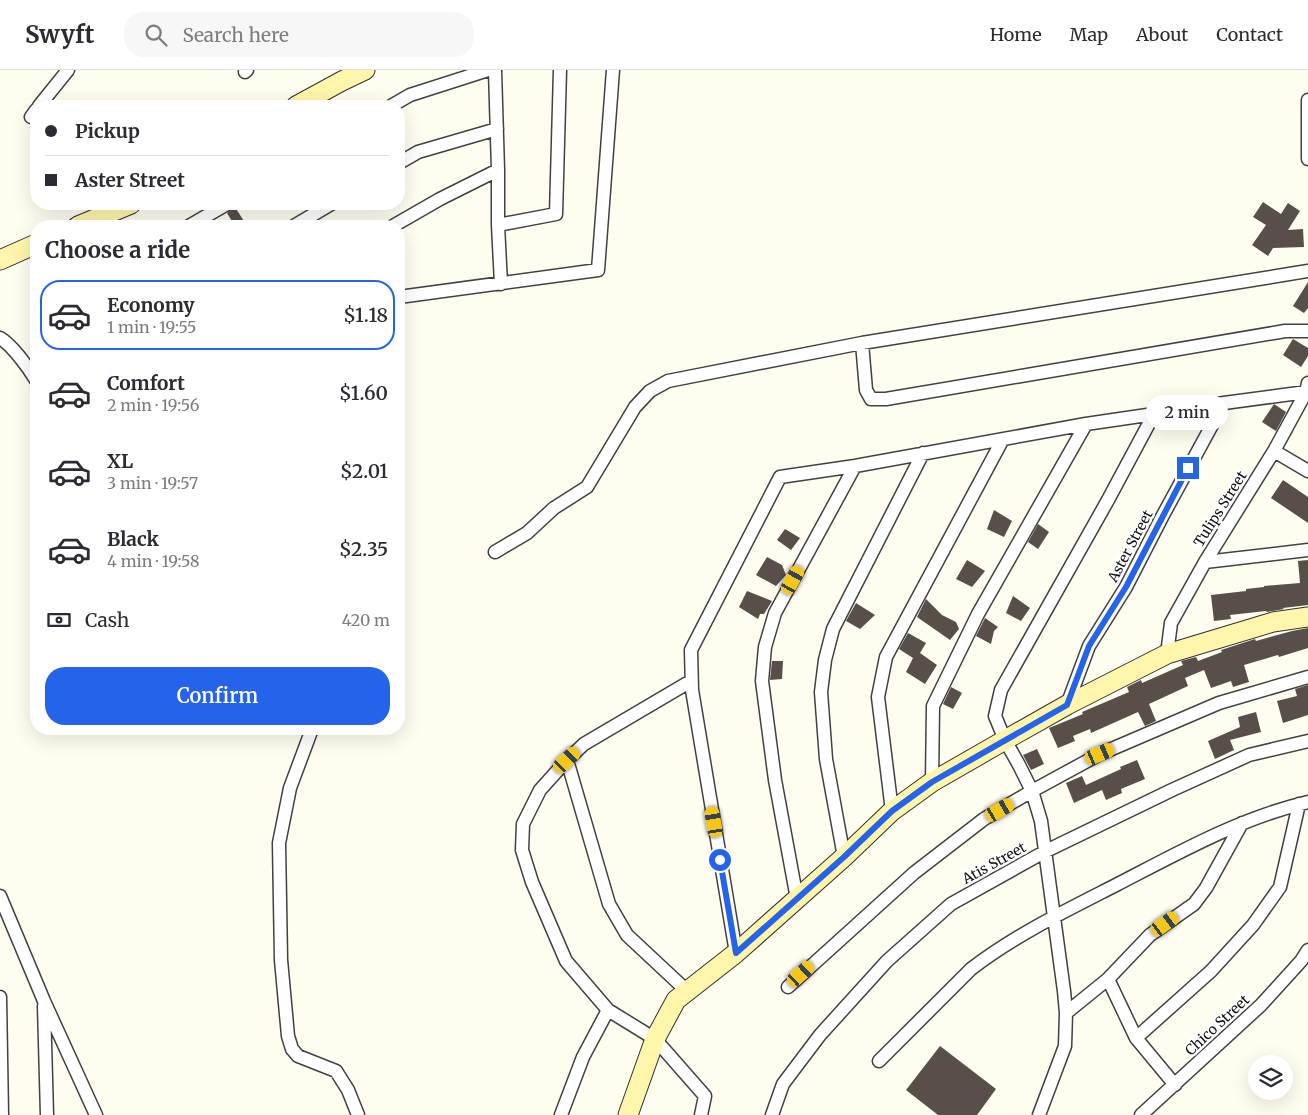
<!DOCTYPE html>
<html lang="en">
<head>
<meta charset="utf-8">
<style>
  :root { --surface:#fff; --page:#f7f7f7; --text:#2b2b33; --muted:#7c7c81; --line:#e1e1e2; --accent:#2563eb }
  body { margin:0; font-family:Merriweather,serif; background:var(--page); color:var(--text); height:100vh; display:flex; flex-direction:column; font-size:19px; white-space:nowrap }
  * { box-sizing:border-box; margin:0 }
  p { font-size:16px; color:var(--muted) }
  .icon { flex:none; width:28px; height:28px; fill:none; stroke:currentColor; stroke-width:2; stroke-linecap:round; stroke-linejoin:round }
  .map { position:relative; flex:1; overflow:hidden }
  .drawer { position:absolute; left:30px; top:150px; width:375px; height:515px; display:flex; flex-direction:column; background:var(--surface); border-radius:20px; box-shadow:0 5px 20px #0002 }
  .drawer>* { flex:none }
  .top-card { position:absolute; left:30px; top:30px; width:375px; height:110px; border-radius:20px; box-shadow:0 5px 20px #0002; display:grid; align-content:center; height:110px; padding:0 15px; background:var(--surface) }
  .tools { position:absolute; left:1248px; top:985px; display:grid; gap:10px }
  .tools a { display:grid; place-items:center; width:45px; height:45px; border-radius:50%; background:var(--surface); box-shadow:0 5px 20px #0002; font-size:25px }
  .end { position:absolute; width:22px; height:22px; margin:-11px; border:6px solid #2563eb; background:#fff; box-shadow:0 0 0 2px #fff }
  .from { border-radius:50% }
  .bubble { position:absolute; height:35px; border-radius:18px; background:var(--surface); box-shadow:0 5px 20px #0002; font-size:16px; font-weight:600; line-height:35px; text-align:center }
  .car { position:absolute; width:15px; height:30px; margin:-15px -8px; border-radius:6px; box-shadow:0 0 4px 1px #0007; background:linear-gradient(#f5c518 24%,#345 0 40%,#f5c518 0 76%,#345 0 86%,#f5c518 0) }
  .top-card b { display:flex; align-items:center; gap:18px; height:48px; font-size:19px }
  .top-card b+b { border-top:1px solid var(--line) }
  .top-card i { width:12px; height:12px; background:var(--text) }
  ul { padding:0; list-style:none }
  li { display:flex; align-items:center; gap:15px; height:70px; margin:0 10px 8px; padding:0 5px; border:2px solid transparent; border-radius:20px }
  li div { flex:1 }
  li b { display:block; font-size:19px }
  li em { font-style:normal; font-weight:600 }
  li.current { border-color:var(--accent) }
  li>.icon { width:45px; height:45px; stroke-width:1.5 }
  h2 { padding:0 15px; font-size:22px; line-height:60px }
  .pay { display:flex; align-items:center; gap:12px; height:55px; padding:0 15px; font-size:19px }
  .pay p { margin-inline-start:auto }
  .primary-button { display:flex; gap:10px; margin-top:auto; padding:10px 15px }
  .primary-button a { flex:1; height:58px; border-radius:20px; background:var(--accent); color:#fff; font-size:20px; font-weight:600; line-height:58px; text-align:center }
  header { display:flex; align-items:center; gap:30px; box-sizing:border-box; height:70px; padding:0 25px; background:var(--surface); border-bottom:1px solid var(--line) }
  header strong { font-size:24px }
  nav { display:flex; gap:28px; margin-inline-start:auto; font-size:18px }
  .search { width:350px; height:45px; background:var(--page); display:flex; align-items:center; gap:12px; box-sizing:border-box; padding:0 18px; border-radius:20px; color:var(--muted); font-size:19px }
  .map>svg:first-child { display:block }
  .building { fill:#584f4a }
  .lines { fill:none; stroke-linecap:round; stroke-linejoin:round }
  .street-casing { stroke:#414141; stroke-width:15 }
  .secondary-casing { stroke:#303030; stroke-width:21 }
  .street { stroke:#fff; stroke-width:12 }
  .secondary { stroke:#fff6ab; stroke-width:19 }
  .route { stroke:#2563eb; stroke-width:6 }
  .labels { text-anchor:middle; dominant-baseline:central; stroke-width:5; stroke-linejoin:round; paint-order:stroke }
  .street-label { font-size:14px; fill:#0e0e0e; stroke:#fff }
</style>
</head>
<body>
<header>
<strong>Swyft</strong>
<div class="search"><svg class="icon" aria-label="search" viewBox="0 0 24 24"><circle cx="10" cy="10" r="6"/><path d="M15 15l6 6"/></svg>Search here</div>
<nav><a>Home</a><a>Map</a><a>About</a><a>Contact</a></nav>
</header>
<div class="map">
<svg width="1308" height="1045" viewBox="0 0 1308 1045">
  <rect width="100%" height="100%" fill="#fffcf0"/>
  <path class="building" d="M1263,132L1281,144L1288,133L1300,141L1288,160L1303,159L1304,177L1273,178L1268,186L1252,175L1266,155L1253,147Z
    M235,137L247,156H235L227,143Z
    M1308,212V238L1304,243L1293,236Z
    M1293,269L1308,278V286L1301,297L1283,285Z
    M1274,334L1286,342L1276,361L1262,352Z
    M1283,410L1308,427V453L1271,428Z
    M994,440L1012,451L1004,467L987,459Z
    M1038,454L1049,462L1038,479L1028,472Z
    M785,459L800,468L791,480L777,470Z
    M767,487L782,495L786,505L776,516L756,505Z
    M967,490L985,501L972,517L956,509Z
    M1308,490V535L1283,538L1284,539L1267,542L1266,541L1230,545L1231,549L1214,551L1211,525L1246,521V519L1264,517V516L1300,513L1298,491Z
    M747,521L772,531L764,544H760L758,549L739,537Z
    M1013,526L1030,538L1021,551L1006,543Z
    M926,529L942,545L956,552L959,559L950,570L917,547Z
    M856,533L875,545L860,559L846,551Z
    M985,548L998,557L994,561L991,574L976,566Z
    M1308,558V578L1279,587L1278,585L1244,595L1249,612L1233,617L1231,611L1211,618L1204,600L1185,608L1188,616L1149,634L1156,651L1145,656L1138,642L1091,663L1090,659L1073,666L1075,671L1058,678L1049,658L1083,644L1082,642L1129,622L1127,617L1141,610L1142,613L1183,595L1181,591L1196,587L1198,591L1222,582L1221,580L1255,569L1256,571L1292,561Z
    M908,563L926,573L920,583L937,595L925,614L906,602L913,588L899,579Z
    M772,591H783L782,609L770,610Z
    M1308,615V645L1283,653L1277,631L1297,626L1295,619Z
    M951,617L962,623L953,639L943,634Z
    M1256,642L1261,662L1230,670L1234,680L1215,689L1208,671L1240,657L1238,647Z
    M1037,679L1044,694L1031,700L1023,685Z
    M1137,690L1145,709L1121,719L1122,723L1106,730L1102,720L1074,733L1066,713L1082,706L1086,715L1121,699L1120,697Z
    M940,976L996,1019L977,1045H938L906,1020Z"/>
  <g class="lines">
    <defs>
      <path id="street" d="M495,0L498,100V155L501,214
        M245,2L247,0
        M1308,30V89
        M39,36L68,0
        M391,36L410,25L488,0
        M31,47L36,40
        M399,93L418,82L497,59
        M498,155L556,144L560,0
        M189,156L227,134
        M294,156L331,134
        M393,156L440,129L498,100
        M399,227L598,200L613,0
        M0,268C12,275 28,297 36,310
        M862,273L866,320L871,329H886L1285,261H1308
        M1274,381L1308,401
        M495,482L527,463L554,438L587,417L635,337L650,321L668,311L862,273L1308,201
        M1205,492L1308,480
        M1167,584L1171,553L1205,492L1274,381L1306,322L1308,313
        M691,611L584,674L567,690L540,720L523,754L522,780L532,812L566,891L608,940L655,969L705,1026L701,1045
        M1067,635L1089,576L1126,517L1162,447L1224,333
        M312,659L290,718L279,773L281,890L288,966L292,979L298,986L336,1001L348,1020L358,1045
        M567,690L609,834L627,865L687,921
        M932,712L933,636L978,544L1086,354
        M892,741L878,627L886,587L1003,369
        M844,787L826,689L821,622L825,590L833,559L923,383
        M0,826L44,931L96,1045
        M797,829L775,710L762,611L765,577L775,543L855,396
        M736,883L692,620L691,580L780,407L855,396L1086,354L1154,344L1224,333L1306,322L1308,324
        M1108,909L1136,968L1175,1015
        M788,917L914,803L984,749L1032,721L1100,684L1219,633L1308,607
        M0,927L2,1045
        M44,936L47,1045
        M1066,943L1108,909L1150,865L1194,834L1206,818L1242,753
        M1136,968L1211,901L1253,855L1280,817L1299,734
        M879,991L971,899C1015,865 1067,840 1116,815C1178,783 1240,748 1308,732
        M561,1045L583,987L608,940
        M772,1045L783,1014L820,965L887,891L951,834L1046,781L1172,720L1249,685L1308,671
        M1039,1045L1065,976L1066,943L1064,921L1041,751L1032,721L1019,695L1005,670L995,646L1001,620L1108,430L1154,344
        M1141,1045L1261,935L1301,891L1308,880"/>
      <path id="secondary" d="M296,36L342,11L365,0
        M78,156L131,134
        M0,190L36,174
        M628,1045L655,969L676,930L736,883L844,787L892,741L932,712L1005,670L1067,635L1167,584L1273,552L1308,547"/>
    </defs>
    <use href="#street" class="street-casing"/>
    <use href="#secondary" class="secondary-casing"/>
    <use href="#street" class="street"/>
    <use href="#secondary" class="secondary"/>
  </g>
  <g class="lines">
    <path class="route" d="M720,790L736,883L844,787L892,741L932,712L1067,635L1089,576L1126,517L1188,398"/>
  </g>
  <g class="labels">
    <g class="street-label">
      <text transform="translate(1220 439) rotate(-58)">Tulips Street</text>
      <text transform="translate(1130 476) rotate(-62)">Aster Street</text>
      <text transform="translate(994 793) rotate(-29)">Atis Street</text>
      <text transform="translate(1217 955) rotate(-43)">Chico Street</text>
    </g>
  </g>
</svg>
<div class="tools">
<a><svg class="icon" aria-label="layers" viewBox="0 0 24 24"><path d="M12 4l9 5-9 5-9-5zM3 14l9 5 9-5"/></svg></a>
</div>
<i class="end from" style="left:720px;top:790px"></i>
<i class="end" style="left:1188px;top:398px"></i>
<div class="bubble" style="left:1146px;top:325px;width:82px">2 min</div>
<i class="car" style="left:793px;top:510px;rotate:29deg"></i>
<i class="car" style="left:1100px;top:684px;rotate:67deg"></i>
<i class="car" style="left:567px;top:690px;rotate:46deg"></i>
<i class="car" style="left:1000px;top:740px;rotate:60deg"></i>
<i class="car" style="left:714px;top:752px;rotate:350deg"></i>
<i class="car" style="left:1165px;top:854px;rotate:54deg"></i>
<i class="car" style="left:801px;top:904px;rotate:48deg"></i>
<div class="top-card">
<b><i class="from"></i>Pickup</b>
<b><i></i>Aster Street</b>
</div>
<section class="drawer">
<h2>Choose a ride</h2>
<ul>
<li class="current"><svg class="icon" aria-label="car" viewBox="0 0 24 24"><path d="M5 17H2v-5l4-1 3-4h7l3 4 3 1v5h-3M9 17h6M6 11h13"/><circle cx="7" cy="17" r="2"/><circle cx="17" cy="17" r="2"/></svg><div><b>Economy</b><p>1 min · 19:55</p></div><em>$1.18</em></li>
<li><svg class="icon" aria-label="car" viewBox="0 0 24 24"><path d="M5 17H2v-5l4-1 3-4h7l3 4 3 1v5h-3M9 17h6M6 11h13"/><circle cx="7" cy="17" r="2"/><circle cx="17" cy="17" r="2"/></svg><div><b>Comfort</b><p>2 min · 19:56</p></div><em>$1.60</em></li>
<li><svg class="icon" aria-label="car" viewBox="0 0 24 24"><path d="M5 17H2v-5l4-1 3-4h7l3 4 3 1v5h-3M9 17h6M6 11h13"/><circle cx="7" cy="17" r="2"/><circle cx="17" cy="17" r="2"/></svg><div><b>XL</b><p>3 min · 19:57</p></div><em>$2.01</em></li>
<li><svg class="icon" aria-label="car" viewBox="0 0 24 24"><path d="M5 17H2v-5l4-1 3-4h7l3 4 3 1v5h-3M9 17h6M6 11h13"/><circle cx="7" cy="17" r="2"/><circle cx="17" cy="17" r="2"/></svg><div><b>Black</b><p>4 min · 19:58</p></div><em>$2.35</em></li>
</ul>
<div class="pay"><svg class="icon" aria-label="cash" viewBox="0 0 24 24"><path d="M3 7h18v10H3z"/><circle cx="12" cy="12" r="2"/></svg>Cash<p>420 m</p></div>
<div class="primary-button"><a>Confirm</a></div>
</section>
</div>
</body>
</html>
